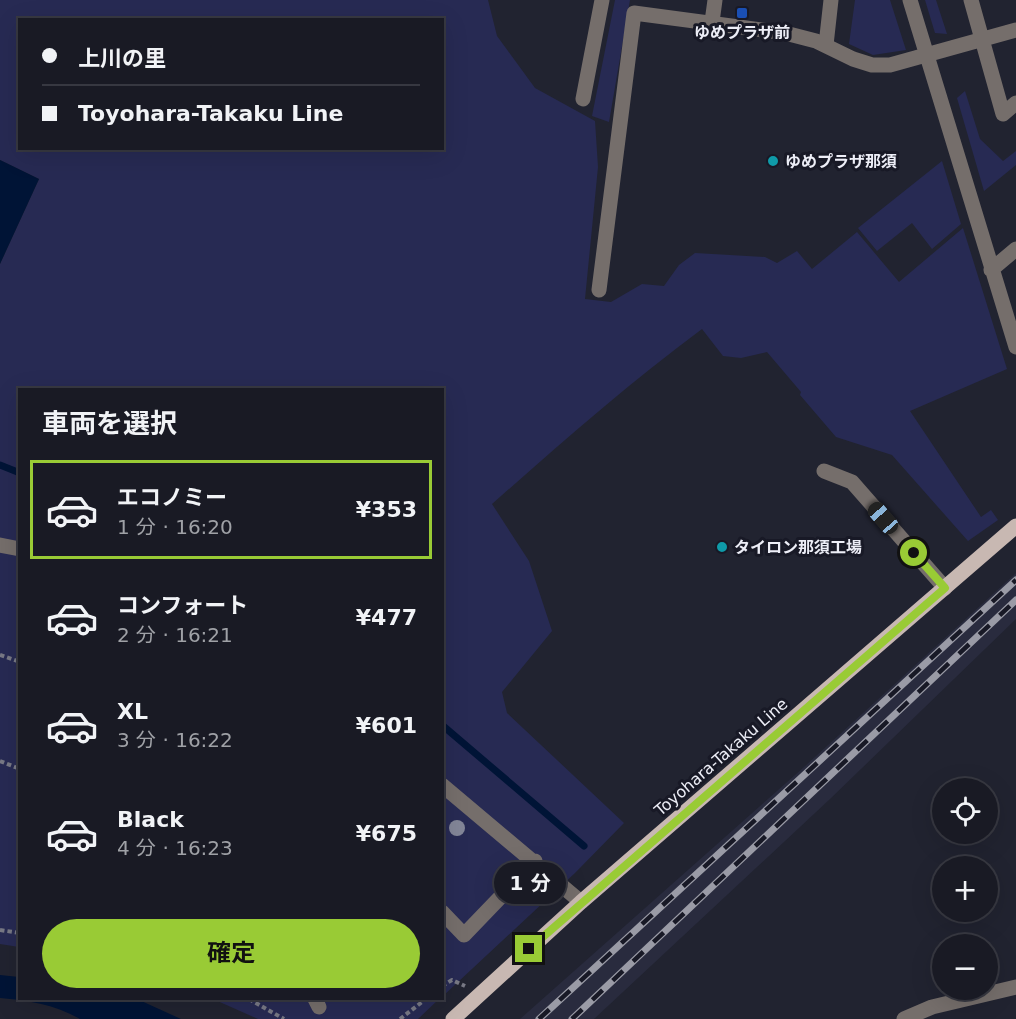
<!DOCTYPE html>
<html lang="ja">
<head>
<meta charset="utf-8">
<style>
  :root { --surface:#191a24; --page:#22232c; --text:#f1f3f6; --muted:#9fa1a6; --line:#373841; --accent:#99cb35 }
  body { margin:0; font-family:"DejaVu Sans","Noto Sans JP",sans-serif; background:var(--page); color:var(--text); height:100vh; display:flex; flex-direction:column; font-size:22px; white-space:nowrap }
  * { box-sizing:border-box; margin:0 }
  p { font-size:20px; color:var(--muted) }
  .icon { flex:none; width:33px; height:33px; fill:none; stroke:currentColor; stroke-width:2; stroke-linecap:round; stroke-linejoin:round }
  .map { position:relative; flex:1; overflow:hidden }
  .side { position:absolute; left:18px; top:388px; width:426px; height:612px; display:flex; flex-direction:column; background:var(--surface); border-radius:0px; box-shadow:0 6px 24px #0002,0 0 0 2px var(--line) }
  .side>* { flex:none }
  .hud { position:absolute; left:18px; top:18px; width:426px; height:132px; border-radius:0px; box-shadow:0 6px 24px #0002,0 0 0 2px var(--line); display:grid; align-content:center; height:132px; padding:0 24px; background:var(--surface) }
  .controls { position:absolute; left:932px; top:778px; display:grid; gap:12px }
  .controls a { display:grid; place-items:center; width:66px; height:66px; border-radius:50%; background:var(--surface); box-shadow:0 6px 24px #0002,0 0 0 2px var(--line); font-size:30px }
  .end { position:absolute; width:27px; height:27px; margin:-14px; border:8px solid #99cb35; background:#111; box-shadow:0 0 0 3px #111 }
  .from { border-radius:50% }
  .bubble { position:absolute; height:42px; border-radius:21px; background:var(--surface); box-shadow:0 6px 24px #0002,0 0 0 2px var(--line); font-size:20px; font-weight:700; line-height:42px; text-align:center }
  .car { position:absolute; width:18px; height:36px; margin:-18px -9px; border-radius:8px; box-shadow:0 0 4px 2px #0007; background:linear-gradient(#222 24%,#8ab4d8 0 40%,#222 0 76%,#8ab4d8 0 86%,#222 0) }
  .hud b { display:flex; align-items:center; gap:21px; height:57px; font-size:22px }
  .hud b+b { border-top:2px solid var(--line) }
  .hud i { width:15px; height:15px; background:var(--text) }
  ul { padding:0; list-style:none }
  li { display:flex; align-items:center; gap:18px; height:99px; margin:0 12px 9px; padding:0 12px; border:3px solid transparent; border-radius:0px }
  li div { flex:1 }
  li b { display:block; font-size:22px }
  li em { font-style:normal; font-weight:700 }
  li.on { border-color:var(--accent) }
  li>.icon { width:54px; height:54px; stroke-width:1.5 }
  h2 { padding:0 24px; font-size:27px; line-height:72px }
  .primary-button { display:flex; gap:12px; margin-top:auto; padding:12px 24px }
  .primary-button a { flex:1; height:69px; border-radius:36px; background:var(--accent); color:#111; font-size:24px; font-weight:700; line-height:69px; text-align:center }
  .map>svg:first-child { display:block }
  .built { fill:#292b3e }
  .green { fill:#272a53; fill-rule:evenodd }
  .water { fill:#001436 }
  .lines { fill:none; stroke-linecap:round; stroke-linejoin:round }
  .stream { stroke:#001436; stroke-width:7 }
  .path { stroke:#787985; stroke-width:4; stroke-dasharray:4.5 3; stroke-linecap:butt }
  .minor { stroke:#756e6b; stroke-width:15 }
  .major { stroke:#c8b8b2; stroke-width:15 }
  .rail-casing { stroke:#9a9ba6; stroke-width:7 }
  .rail { stroke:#181926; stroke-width:4.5; stroke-dasharray:14; stroke-linecap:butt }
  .tree { fill:#838698 }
  .route { stroke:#99cb35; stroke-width:8 }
  .transit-dot { fill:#1a4fb4; stroke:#181926; stroke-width:2 }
  .culture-dot { fill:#0f9aa8; stroke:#181926; stroke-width:2 }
  .labels { text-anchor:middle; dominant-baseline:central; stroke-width:6; stroke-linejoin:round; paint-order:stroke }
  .poi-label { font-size:16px; font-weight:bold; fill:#edeef7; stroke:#181926; text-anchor:start }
  .street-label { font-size:16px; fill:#edeef7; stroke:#181926 }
</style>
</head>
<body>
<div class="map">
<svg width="1016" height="1019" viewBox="0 0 1016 1019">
  <rect width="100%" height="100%" fill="#212330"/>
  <path class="built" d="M1016,573V619L830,799L594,1019H520L803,768Z"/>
  <path class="green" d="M0,0H488L497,36L535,88L595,121L598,167L585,299L611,302L642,284L664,286L679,265L695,253L765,257L777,263L797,251L812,269L857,232L899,282L963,228L1007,369L910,411L981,517L991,510L998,520L968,541L892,455L836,437L800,395L801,392L767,352L741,358L723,356L702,329C628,384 560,444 492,504L529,561L552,631L502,692L507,713L624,823L575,873L443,996L442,390H20L19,947L0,944V264L39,179L0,160ZM20,20H442V148H20Z
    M615,0H630L609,122L592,116Z
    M855,0H890L906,50L873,55L849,44Z
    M925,0H936L947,34L935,33Z
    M965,91L980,139L1003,161L1016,151V165L984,191L957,98Z
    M942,161L961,224L932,249L912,223L877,251L858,228Z
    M213,999H439L418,1019H258Z"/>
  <path class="water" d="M0,160L39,179L0,264Z
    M0,975L19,977L20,999H137L181,1019H80C56,1005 27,1000 0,998Z"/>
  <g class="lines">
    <path class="stream" d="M0,465L20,473
      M442,725L584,846"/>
    <path class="path" d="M0,655L20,662
      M0,761L20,769
      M0,930L20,933
      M442,986L452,980L465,986
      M249,999L284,1019
      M400,1019L426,999"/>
    <path class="minor" d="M910,0L1016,347
      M971,0L1003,114L1016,103
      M712,22L715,0
      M826,45L831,0
      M583,99L602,0
      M991,270L1016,249
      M599,290L634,13L785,33L816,41L853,59L872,65H890L1016,30
      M824,471L852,482L945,588
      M0,545L20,549
      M442,785L581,902
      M442,912L464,935L535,861
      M315,999L319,1007
      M904,1019L932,1007L1016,987"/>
    <path class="major" d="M453,1019L581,902L1016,526"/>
    <defs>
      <path id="rail" d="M539,1019L1016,580
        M572,1019L1016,600"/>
    </defs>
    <use href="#rail" class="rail-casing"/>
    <use href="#rail" class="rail"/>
  </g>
  <circle class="tree" cx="457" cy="828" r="8"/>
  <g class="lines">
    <path class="route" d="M529,949L945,588L914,553"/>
  </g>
  <rect class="transit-dot" x="736" y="7" width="12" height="12" rx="3"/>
  <g class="culture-dot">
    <circle cx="773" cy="161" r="6"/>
    <circle cx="722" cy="547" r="6"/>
  </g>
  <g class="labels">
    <g class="poi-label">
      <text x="742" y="32" text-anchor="middle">ゆめプラザ前</text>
      <text x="785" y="161">ゆめプラザ那須</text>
      <text x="734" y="547">タイロン那須工場</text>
    </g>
    <g class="street-label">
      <text transform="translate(721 757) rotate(-41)">Toyohara-Takaku Line</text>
    </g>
  </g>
</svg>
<div class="controls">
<a><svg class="icon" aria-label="locate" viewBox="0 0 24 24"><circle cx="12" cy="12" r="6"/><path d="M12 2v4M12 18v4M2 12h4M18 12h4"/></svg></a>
<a>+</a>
<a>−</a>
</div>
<i class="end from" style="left:914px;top:553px"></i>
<i class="end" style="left:529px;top:949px"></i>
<div class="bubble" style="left:494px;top:862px;width:72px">1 分</div>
<i class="car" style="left:883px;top:518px;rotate:319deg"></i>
<div class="hud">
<b><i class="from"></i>上川の里</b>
<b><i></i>Toyohara-Takaku Line</b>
</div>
<section class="side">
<h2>車両を選択</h2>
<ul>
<li class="on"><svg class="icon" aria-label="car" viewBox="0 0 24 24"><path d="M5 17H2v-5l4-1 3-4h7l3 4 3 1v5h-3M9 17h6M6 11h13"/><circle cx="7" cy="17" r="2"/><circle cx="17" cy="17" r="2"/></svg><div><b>エコノミー</b><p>1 分 · 16:20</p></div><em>¥353</em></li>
<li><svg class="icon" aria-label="car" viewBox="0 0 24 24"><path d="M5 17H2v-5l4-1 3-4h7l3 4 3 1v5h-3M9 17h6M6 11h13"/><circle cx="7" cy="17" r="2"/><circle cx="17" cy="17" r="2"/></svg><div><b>コンフォート</b><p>2 分 · 16:21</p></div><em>¥477</em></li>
<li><svg class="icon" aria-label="car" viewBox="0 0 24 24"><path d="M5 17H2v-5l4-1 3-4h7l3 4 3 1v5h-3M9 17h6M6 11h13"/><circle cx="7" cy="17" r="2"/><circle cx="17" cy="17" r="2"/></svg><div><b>XL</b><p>3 分 · 16:22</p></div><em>¥601</em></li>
<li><svg class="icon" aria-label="car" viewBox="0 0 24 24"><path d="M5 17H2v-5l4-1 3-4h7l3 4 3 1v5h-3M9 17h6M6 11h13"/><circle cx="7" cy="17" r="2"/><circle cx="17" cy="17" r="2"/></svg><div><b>Black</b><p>4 分 · 16:23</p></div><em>¥675</em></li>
</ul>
<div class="primary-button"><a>確定</a></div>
</section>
</div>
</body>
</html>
